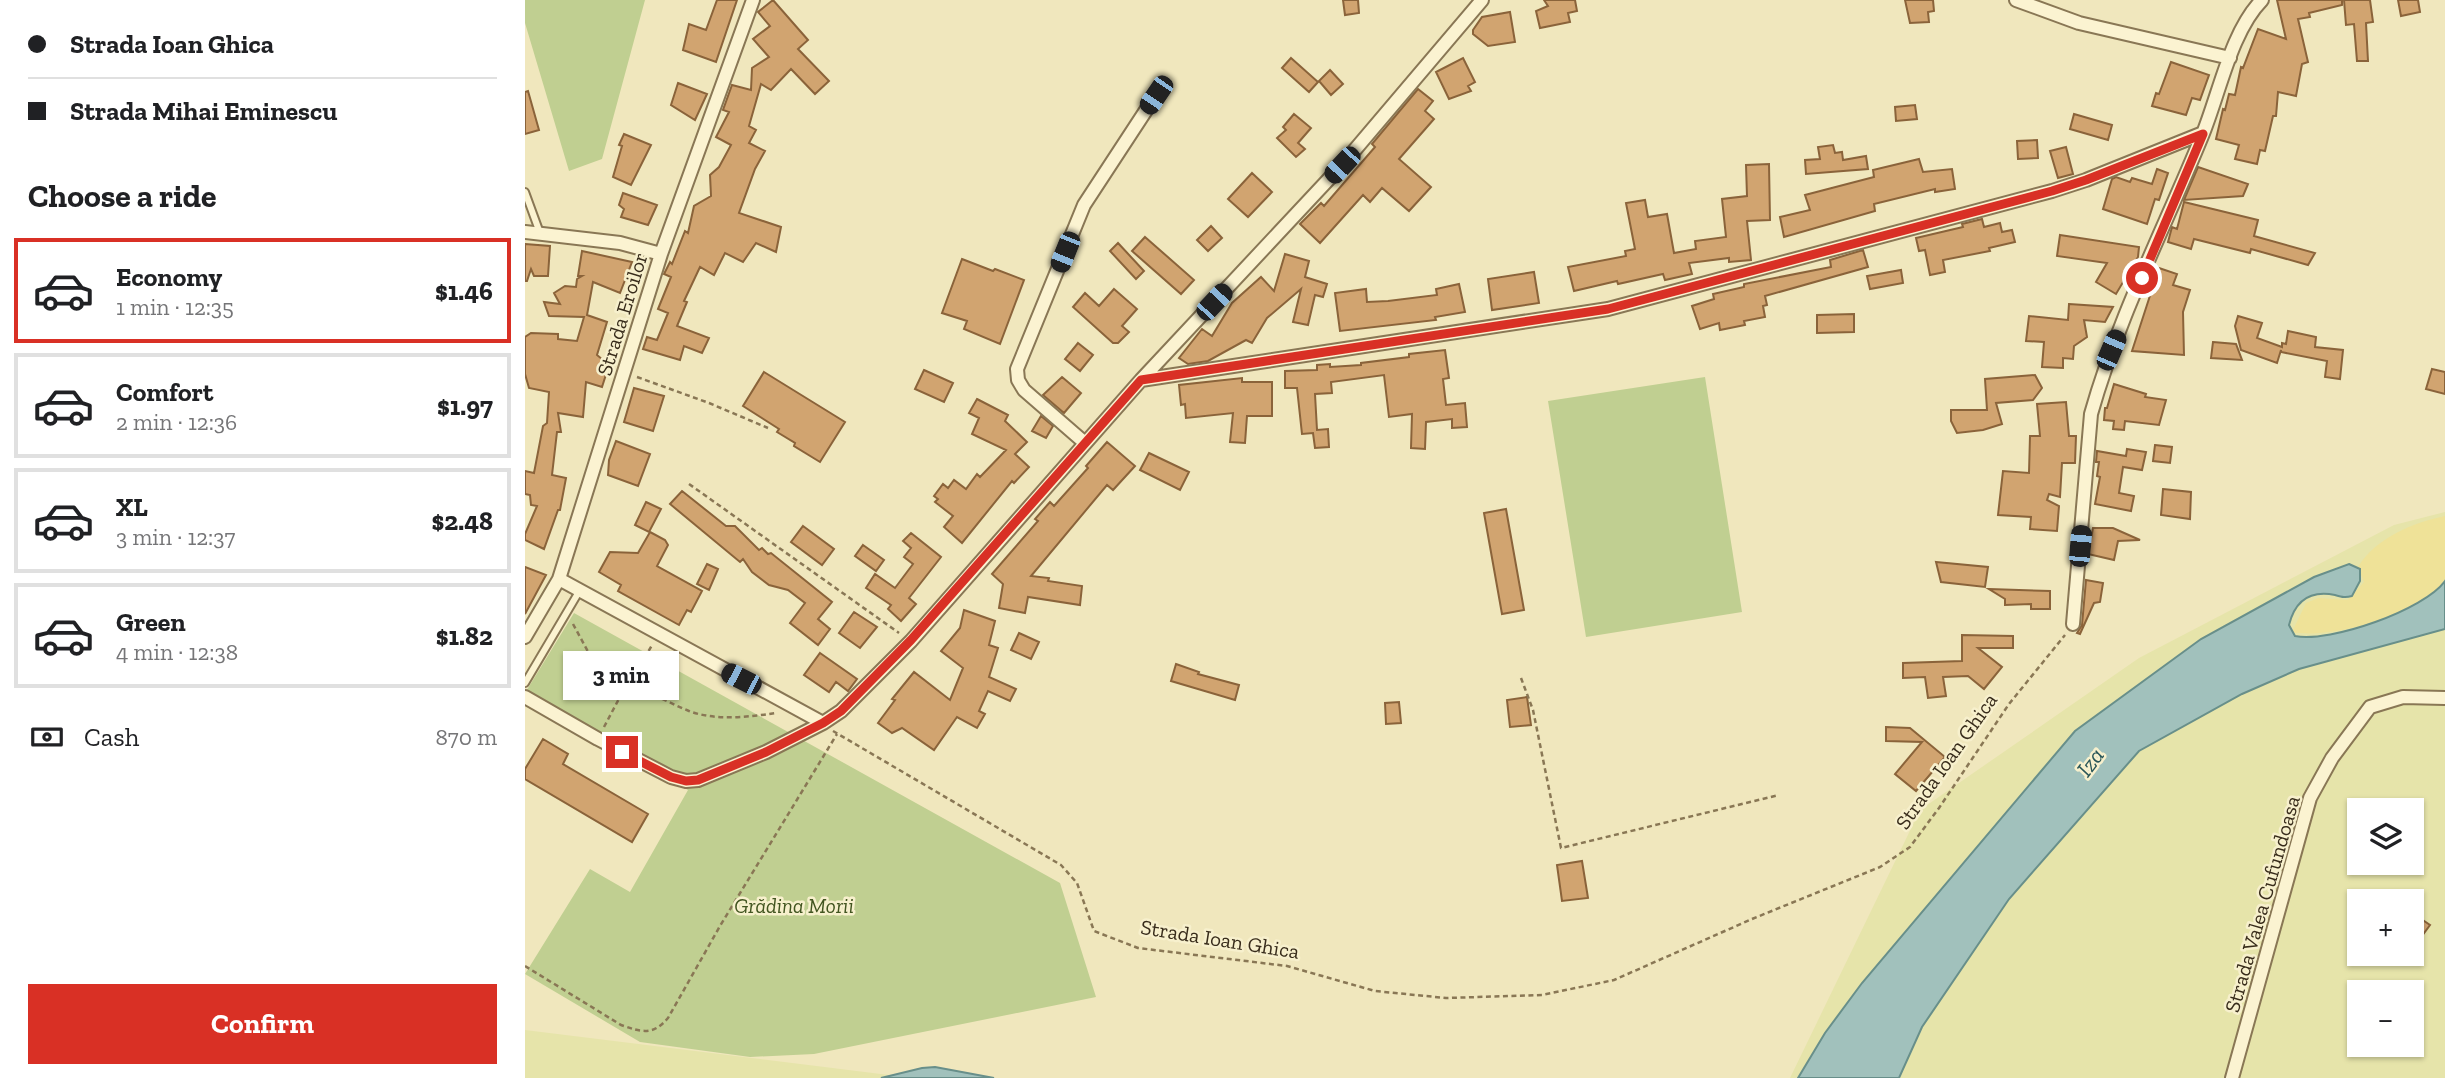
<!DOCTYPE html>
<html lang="en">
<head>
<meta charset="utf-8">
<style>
  :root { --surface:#fff; --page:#f6f6f6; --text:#202124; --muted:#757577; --line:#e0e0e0; --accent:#d93025 }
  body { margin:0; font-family:"Zilla Slab",serif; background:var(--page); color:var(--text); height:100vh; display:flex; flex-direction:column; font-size:26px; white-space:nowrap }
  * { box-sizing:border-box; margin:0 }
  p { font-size:23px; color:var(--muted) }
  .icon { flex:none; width:38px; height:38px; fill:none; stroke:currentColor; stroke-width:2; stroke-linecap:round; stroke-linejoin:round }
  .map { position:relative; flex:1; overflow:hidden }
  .side { display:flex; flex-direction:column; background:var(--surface); width:525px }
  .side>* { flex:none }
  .guide { display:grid; align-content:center; height:154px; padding:0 28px; background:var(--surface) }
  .buttons { position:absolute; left:1822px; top:798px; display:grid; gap:14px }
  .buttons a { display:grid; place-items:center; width:77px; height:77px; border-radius:0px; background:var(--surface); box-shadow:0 2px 5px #0004; font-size:35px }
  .end { position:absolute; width:32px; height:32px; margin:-16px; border:9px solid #d93025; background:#fff; box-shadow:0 0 0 4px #fff }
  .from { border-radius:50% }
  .bubble { position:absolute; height:49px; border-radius:0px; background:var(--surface); box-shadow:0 2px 5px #0004; font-size:23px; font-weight:700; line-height:49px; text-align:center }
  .car { position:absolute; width:21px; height:42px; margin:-21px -10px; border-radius:9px; box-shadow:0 0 5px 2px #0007; background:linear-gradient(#222 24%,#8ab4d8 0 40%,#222 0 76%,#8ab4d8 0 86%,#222 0) }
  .guide b { display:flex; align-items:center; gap:24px; height:66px; font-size:26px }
  .guide b+b { border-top:2px solid var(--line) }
  .guide i { width:18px; height:18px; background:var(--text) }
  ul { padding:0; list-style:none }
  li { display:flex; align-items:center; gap:21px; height:105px; margin:0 14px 10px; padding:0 14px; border:4px solid var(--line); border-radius:0px }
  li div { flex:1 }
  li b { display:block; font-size:26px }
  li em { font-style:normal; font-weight:700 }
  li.selected { border-color:var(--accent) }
  li>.icon { width:63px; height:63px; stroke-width:1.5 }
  h2 { padding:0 28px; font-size:32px; line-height:84px }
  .pay { display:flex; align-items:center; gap:18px; height:77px; padding:0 28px; font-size:26px }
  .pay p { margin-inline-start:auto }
  .cta { display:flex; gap:14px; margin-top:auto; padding:14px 28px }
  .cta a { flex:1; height:80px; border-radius:0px; background:var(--accent); color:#fff; font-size:28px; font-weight:700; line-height:80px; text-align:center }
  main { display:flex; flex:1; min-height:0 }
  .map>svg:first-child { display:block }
  .farmland { fill:#e6e4aa; fill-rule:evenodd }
  .green { fill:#c0cf91 }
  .sand { fill:#efe298 }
  .water { fill:#a1c1bc; stroke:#688f8a; stroke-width:2 }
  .building { fill:#d1a470; stroke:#8a633a; stroke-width:2 }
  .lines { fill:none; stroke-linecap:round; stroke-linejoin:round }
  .lane-casing { stroke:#897755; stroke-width:10 }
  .street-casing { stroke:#897755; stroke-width:16 }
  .path { stroke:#897755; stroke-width:2.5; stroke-dasharray:5 3.5; stroke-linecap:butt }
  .lane { stroke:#fbf3d1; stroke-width:6 }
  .street { stroke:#fbf3d1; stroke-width:12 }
  .route { stroke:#d93025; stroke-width:9 }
  .labels { text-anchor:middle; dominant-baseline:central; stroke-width:5; stroke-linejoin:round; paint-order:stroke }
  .street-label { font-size:21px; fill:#382c1b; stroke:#f7f0cd }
  .park-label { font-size:21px; font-style:italic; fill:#425520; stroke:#f7f0cd }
  .water-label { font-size:23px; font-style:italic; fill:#295658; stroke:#f7f0cd }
</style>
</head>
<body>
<main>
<section class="side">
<div class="guide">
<b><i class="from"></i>Strada Ioan Ghica</b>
<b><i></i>Strada Mihai Eminescu</b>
</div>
<h2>Choose a ride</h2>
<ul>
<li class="selected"><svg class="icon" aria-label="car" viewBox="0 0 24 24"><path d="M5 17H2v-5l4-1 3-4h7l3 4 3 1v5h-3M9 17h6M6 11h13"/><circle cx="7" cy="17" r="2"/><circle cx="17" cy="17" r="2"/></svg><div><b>Economy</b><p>1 min · 12:35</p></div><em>$1.46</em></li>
<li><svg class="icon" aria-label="car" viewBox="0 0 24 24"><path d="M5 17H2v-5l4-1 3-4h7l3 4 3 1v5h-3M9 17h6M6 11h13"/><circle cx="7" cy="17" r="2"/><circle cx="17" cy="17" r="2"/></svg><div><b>Comfort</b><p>2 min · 12:36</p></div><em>$1.97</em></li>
<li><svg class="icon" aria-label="car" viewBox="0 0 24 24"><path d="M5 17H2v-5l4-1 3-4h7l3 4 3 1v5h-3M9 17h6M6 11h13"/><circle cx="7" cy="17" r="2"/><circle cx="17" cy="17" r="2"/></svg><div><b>XL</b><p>3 min · 12:37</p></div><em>$2.48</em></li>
<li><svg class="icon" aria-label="car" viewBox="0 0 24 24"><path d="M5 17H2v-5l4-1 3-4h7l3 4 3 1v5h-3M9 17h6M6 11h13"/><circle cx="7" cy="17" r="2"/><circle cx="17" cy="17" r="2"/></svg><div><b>Green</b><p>4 min · 12:38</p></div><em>$1.82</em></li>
</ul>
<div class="pay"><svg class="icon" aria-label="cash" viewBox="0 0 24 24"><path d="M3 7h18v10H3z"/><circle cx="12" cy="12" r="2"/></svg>Cash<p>870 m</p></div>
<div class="cta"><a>Confirm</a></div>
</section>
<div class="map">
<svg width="1920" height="1078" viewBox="0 0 1920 1078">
  <rect width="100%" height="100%" fill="#f0e7bd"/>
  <path class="farmland" d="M1920,512V1078H1265L1395,810L1614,658L1869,525ZM1834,810H1886V863H1834ZM1834,901H1886V954H1834ZM1834,992H1886V1045H1834Z
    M0,1030L388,1078H0Z"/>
  <path class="green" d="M0,0H120L77,159L44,171L0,23Z
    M1180,377L1217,612L1061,637L1023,401Z
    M49,613L535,883L571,997L289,1054L225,1057L115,1042L0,974L65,869L105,892L163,790L0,704V693Z"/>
  <path class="sand" d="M1920,516V579C1899,614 1806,640 1767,632L1781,603L1793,598L1823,600L1839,582L1833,567C1851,538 1887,523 1920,516Z"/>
  <path class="water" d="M1824,564L1835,569V581L1827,596C1820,598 1817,597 1810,595C1785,590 1770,601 1764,625L1770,636C1805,643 1899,610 1920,581V629L1774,669L1717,694L1614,751L1484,899L1397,1027L1374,1078H1273L1300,1033L1337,983L1550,731L1676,639L1789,577Z
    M410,1067L469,1078H356L397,1068Z"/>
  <path class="building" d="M192,0H212L191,62L158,50L164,24L181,30Z
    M248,0L283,40L273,49L304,81L290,94L266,69L246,90L236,84L224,126L231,130L224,143L240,151L230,169L214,213L256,227L251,252L231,243L218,262L200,253L189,275L175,267L159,301L162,302L152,326L184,338L177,353L159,346L155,360L118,349L122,337L132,340L143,313L133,309L146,277L139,274L145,262L147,264L160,231L163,233L169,206L186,196L185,175L194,167L206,145L191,137L204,112L198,110L207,85L226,90L227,68L244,57L228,39L245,26L233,12Z
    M818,0H833L834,13L820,15Z
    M1019,0H1050L1052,11L1043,13L1045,22L1015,28L1011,11L1023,6Z
    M1380,0H1408L1409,11L1403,12L1404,22L1385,23Z
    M1752,0H1817V5L1784,13L1785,17L1773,19L1783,62L1777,64L1771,96L1753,92L1751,116H1748L1740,151L1735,150L1732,164L1710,159L1714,145L1691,139L1698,109L1700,110L1704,94L1710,95L1716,67L1718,68L1733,29L1761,39Z
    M1819,0H1845L1848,22L1841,23L1843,61H1832L1829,24L1821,25Z
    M1873,0H1893L1895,12L1876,16Z
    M985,12L990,42L963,46L948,34V30L957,17Z
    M766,58L793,82L784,92L757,68Z
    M938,58L950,82L943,86L946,91L924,99L911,72Z
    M1646,62L1684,75L1675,100L1667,98L1661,115L1627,106L1631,93L1634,94Z
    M805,70L818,84L806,95L794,81Z
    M153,83L182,94L170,120L146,105Z
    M893,89L908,101L900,111L909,119L874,159L906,187L884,211L857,188L845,202L838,195L795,243L775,224L796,203L799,206L850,147L847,144Z
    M3,91L14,130L0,134V92Z
    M1390,105L1392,119L1371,121L1370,107Z
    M769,114L786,128L773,143L780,149L771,157L752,138L761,130L758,127Z
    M1549,114L1587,125L1583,140L1545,129Z
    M99,134L126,145L106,185L88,177L97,146L94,145Z
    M1512,140L1513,158L1493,159L1492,141Z
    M1308,145L1310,153L1317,152L1318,160L1341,156L1343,169L1281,174L1280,160L1295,159L1293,147Z
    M1541,147L1548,174L1533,178L1525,151Z
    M1394,159L1398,172L1427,169L1430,189L1410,192V189L1349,204L1350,211L1259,237L1255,217L1285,210L1280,195L1349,177L1348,170Z
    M1244,164L1245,220L1222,221L1226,260L1204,262V258L1164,263L1167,274L1140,280L1138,274L1093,284L1092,281L1049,291L1043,267L1101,256L1100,251L1110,249L1101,203L1120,200L1123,217L1142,214L1149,253L1171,249L1170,241L1201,237L1197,199L1222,196L1221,165Z
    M1673,167L1723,184L1718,196L1659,200Z
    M1632,169L1643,173L1634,200L1630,199L1622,224L1578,209L1587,179L1591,177L1605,182L1607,178L1627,184Z
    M727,173L747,192L723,217L703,199Z
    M98,193L132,205L123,225L96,217L99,209L94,205Z
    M1659,202L1733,220L1729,236L1790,253L1783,265L1726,249L1725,253L1669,239L1666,249L1643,242L1647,227L1652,229Z
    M1457,219L1459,227L1475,223L1477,232L1487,230L1490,242L1464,248L1465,251L1418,260L1420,272L1405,275L1400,250L1394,251L1391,238L1438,227L1437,224Z
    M686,226L697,238L683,251L672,240Z
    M1535,235L1614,247L1613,257L1591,294L1571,282L1582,263L1532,256Z
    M620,237L669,280L656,294L607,251Z
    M593,243L619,271L611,279L585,251Z
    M0,244L25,246L23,276H9L6,269L2,281H0Z
    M1338,250L1343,267L1240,296L1242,305L1238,306L1240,317L1219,321L1220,325L1195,330L1194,323L1175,329L1167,306L1189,299L1188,294L1219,287V284L1306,267L1305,260Z
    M57,251L107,262L95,293L68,282L62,315L82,322L72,355L84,365L77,387L61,382L58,417L33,413L36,432H32L27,475L41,478L35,510H33L19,549L0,540V534L12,506L6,505L5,495L0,494V471L9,473L18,426L22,423L24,392L4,388L0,374V337L6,333L33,334V339L52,341L59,317L24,316L19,302L35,304L29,293L40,286L51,287L52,279L57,276H53Z
    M760,254L784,261L780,277L802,284L798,297L790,295L783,325L768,322L776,289L742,318L727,343L721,340L683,361L663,364L654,358L677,329L687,336L707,303L736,277L749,291Z
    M437,259L468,271L470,269L499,280L475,344L439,329L442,321L417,313Z
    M1634,268L1652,274L1648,285L1665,290L1658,312L1659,355L1607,351Z
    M1376,270L1378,283L1345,289L1342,276Z
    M1009,272L1014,303L967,310L963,279Z
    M934,284L940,312L910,317L911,320L815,331L810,293L841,289L842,302L863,301L912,295L911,289Z
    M589,289L612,309L597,326L604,332L593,343H588L548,307L560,293L574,306Z
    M1544,304L1588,307L1580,322L1559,320L1562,337L1549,346L1548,359L1538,358V368L1517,367L1519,342L1501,341L1504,316L1543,320Z
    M1329,314V332L1292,333V315Z
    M1713,316L1737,323L1732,338L1757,347V343L1761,344L1763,331L1791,337L1790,347L1818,350L1815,379L1800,377L1802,361L1756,352V350L1752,363L1716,350L1710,326Z
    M1688,342L1711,344L1717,360L1686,358Z
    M553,343L568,355L555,371L540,359Z
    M920,350L924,378L918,379L921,405L940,403L942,427L927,428V419L901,422L900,449L886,448L887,414L864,417L859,375L806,382L807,393L790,394L792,430L803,429L804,447L790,448L788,433L777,434L772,388H760V371L792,370V365L805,364V367L836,365V363L884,357V354Z
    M1907,369L1920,372V394L1901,389Z
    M399,370L428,383L419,402L390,389Z
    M239,372L320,422L295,462L269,446L270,443L252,432L254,429L218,406Z
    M1510,375L1517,388L1508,400L1471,403L1477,424L1458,430L1432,433L1426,421V410H1462L1460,379Z
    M537,377L556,393L539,413L518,395Z
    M717,378V382H747V416H722L720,443L705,442L708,413L661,418L660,404L656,405L654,385Z
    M1589,384L1621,394L1620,397L1641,400L1634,425L1600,421L1599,430L1588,429L1589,421L1579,420L1580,408H1582Z
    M109,388L139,396L128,431L99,422Z
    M452,399L483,415L480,421L502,442L490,454L504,467L489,483L487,481L437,543L419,527L428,516L410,502L413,499L409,496L418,484L423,488L429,480L441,489L452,474L455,477L481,450L447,434L454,418L444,413Z
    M1541,402L1544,436H1551L1550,463H1537L1535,497L1524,494L1522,500L1534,506L1532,531L1505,529L1506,517L1473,515L1478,471L1504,473L1505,436H1515L1512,404Z
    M516,416L528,426L521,438L507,431Z
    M91,441L125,454L113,486L83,475L84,460Z
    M582,442L610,466L588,490L582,485L506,576L524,578L523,581L557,586L555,605L503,597L500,613L474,608L478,584L467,574L513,521L510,519L525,502L529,506L563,468L561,466Z
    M1630,445L1647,447L1645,463L1628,461Z
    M1602,449L1621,452L1617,470L1598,467L1594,493L1609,496L1606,511L1570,504L1575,477L1572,476L1574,462H1571L1572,451L1601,456Z
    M624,453L664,472L655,490L615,470Z
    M1638,489L1666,492L1665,519L1636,515Z
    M157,491L201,526H210L234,550L237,548L243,554L246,553L307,602L293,619L305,629L293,645L265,623L280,603L263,590L244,585L227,572L218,559L215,562L145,504Z
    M121,502L136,509L124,532L110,525Z
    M981,509L999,610L977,614L959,513Z
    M278,526L309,549L297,565L266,542Z
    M1568,528H1588L1615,540L1593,541L1589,560L1563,554Z
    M125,532L140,540L143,545L132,566L177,591L166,612L162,610L154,625L93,591L96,585L74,572L85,552L113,553Z
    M386,533L416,557L384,598L391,604L376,621L363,609L366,605L341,588L350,574L370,588L388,564L379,557L386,548L378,541Z
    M338,545L359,560L351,571L330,556Z
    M1411,562L1463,567L1460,587L1416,582Z
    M182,564L193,569L184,590L172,584Z
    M0,567L21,575L0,614Z
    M1561,580L1578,583L1575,602L1569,603L1555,634L1552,633L1557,625Z
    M1464,589L1525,591V609H1506V604L1480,605V599Z
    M439,610L470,621L464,645L473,648L464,677L491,689L485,701L463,691L454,711L460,714L452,728L432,717L409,750L377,728L367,733L353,723L370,700L367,699L389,672L425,700L438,668L416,651L435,628Z
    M329,612L352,627L335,648L314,633Z
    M494,633L514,642L506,659L486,650Z
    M1437,635L1488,636V648H1453L1477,667L1459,689L1443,676L1418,677L1421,696L1403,698L1400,677L1378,678V663L1437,661Z
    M295,653L332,679L323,691L311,682L304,692L279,675Z
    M651,664L674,672L673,674L714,685L710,700L646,681Z
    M1002,697L1006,725L985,727L982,700Z
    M874,702L876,723L861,724L860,703Z
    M1361,727L1385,728L1420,757L1391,791L1370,774L1397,742L1361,741Z
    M18,739L43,754L38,764L123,814L107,842L0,779V769Z
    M1057,861L1063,898L1037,901L1032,865Z
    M1886,912L1905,925L1886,951Z"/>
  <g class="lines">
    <defs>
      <path id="lane" d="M0,192L15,233
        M0,683L55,590"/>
      <path id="street" d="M1491,0L1554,23L1705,58
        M0,232L95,243L136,254
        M616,380L1083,309L1527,191L1561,180L1678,133
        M560,443L499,390L493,380L492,369L559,205L631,95
        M34,579L298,723
        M1548,624L1566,414C1593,318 1639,229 1677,136C1694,95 1706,31 1737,0
        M0,637L34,579L136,254L228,0
        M0,697L73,739L146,777L161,781L173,780L241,752L298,723L316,711L386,641L616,380L817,165L957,0
        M1707,1078L1785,798L1807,758L1845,707L1878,697L1920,698"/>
    </defs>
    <use href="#lane" class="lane-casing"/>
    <use href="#street" class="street-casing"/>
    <path class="path" d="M112,377L184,403L243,428
      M164,484L374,633
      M48,624L67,659L91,677
      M111,673L127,645
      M996,678L1008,710L1036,848L1254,795
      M114,688C130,695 147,704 164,711C190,721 224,717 251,713
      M79,727L97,693L107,694L114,688V675L106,670L95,672L91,677V687L97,693
      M308,731L536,865L552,883L569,931L613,948L762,966L850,991L921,998L1017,995L1089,980L1227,919L1355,867L1385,847L1414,808L1484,704L1540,635
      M0,966L96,1025C116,1032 128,1036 143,1018L195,926L312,734"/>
    <use href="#lane" class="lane"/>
    <use href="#street" class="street"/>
  </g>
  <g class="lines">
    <path class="route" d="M97,752L146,777L161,781L173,780L241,752L298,723L316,711L386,640L616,380L1083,309L1527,191L1561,180L1678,134L1617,278"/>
  </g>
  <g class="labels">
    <g class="street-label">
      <text transform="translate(97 314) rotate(-73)">Strada Eroilor</text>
      <text transform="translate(1421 761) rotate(-55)">Strada Ioan Ghica</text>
      <text transform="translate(1737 904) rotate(-74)">Strada Valea Cufundoasa</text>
      <text transform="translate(695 939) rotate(9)">Strada Ioan Ghica</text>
    </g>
    <g class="park-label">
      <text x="269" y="905">Grădina Morii</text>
    </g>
    <g class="water-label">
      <text transform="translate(1565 762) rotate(-53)">Iza</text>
    </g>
  </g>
</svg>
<div class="buttons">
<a><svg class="icon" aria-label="layers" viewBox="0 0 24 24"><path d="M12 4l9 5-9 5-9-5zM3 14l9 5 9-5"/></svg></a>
<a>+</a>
<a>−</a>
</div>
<i class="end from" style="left:1617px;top:278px"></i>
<i class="end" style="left:97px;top:752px"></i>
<div class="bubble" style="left:38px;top:651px;width:116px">3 min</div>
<i class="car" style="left:631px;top:95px;rotate:214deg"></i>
<i class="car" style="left:817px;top:165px;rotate:223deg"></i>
<i class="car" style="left:540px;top:252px;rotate:202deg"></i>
<i class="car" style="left:689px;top:302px;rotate:43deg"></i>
<i class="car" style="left:1586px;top:350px;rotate:23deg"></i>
<i class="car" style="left:1555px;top:546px;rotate:5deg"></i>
<i class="car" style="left:216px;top:679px;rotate:297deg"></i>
</div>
</main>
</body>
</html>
